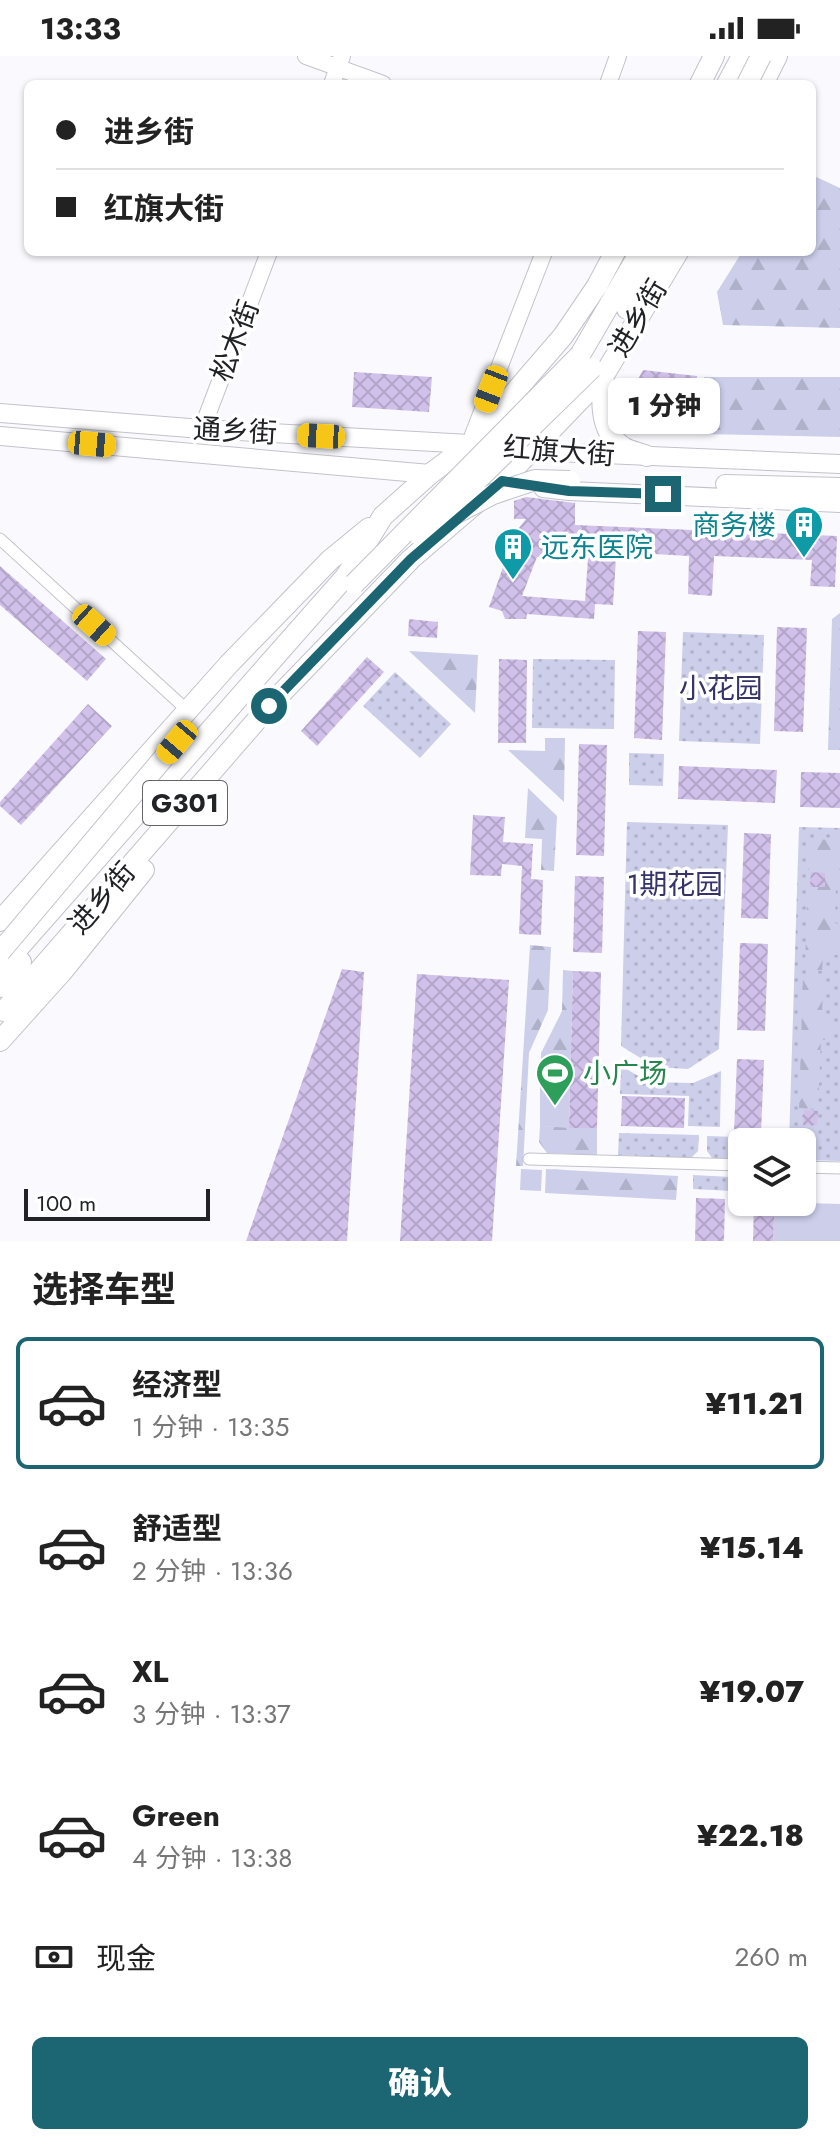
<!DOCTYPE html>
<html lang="zh">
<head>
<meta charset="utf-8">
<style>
  :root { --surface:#fff; --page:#f2f2f2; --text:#222; --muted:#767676; --line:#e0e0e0; --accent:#1c6573 }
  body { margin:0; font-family:Jost,"Noto Sans SC",sans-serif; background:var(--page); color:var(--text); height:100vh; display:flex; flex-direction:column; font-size:30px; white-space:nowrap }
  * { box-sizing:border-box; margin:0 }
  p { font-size:26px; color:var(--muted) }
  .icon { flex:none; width:44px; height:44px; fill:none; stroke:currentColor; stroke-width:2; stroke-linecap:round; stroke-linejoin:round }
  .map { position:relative; height:1185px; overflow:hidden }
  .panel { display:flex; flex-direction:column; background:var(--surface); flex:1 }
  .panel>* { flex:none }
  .hud { position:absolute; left:24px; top:24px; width:792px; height:176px; border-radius:12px; box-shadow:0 2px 6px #0004; display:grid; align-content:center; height:176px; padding:0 32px; background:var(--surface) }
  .controls { position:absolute; left:728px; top:1072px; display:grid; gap:16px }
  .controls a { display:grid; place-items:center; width:88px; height:88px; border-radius:12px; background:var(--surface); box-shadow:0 2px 6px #0004; font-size:40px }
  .scale { position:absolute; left:24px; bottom:20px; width:186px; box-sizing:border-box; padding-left:8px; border:4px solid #222326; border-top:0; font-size:22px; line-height:28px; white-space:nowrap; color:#222326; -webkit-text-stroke:6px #fff; paint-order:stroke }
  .end { position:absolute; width:36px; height:36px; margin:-18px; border:10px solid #1c6573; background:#fff; box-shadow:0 0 0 4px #fff }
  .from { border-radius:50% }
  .bubble { position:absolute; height:56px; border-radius:12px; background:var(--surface); box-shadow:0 2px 6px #0004; font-size:26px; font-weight:800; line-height:56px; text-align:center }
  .car { position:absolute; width:24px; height:48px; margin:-24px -12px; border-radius:10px; box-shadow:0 0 6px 2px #0007; background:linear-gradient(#f5c518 24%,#345 0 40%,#f5c518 0 76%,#345 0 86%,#f5c518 0) }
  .hud b { display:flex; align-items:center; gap:28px; height:76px; font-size:30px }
  .hud b+b { border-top:2px solid var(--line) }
  .hud i { width:20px; height:20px; background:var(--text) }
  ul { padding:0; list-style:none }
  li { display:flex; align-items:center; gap:24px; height:132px; margin:0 16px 12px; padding:0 16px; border:4px solid transparent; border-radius:12px }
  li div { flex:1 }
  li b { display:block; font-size:30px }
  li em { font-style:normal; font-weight:800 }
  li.on { border-color:var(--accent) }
  li>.icon { width:72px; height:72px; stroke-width:1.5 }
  h2 { padding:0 32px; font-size:36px; line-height:96px }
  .pay { display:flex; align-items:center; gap:20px; height:88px; padding:0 32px; font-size:30px }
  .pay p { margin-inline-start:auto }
  .primary-button { display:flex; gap:16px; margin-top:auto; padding:16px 32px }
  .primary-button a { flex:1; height:92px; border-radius:12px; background:var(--accent); color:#fff; font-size:32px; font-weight:800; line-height:92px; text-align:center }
  .status { display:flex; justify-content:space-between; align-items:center; height:56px; padding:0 40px; background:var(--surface); direction:ltr }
  .status svg { height:22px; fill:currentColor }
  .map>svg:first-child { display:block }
  .grass { fill:url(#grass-dots) }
  .forest { fill:url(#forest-firs) }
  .park { fill:#ccceea }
  .building { fill:url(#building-cross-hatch); fill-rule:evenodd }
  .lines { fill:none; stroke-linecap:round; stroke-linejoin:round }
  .street-casing { stroke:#c2c2cb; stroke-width:13 }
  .secondary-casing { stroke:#c2c2cb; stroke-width:18 }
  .primary-casing { stroke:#c2c2cb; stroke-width:20 }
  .highway-casing { stroke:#c2c2cb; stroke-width:22 }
  .street { stroke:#fff; stroke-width:11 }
  .secondary { stroke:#fff; stroke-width:16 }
  .primary { stroke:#fff; stroke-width:18 }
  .highway { stroke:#fff; stroke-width:20 }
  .highway-bridge-casing { stroke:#c2c2cb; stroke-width:22; stroke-linecap:butt }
  .highway-bridge { stroke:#fff; stroke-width:20 }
  .route { stroke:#1c6573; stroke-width:10 }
  .labels { text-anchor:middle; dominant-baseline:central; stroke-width:7; stroke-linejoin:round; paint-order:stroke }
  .shield { fill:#fff; stroke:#646567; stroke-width:2 }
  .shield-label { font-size:26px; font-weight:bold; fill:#222326 }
  .street-label { font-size:28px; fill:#222326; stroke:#fff }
  .culture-label { font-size:28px; fill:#0d838f; stroke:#fff; text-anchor:end }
  .park-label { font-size:28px; fill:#353367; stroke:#fff }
  .leisure-label { font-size:28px; fill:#27864d; stroke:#fff; text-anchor:start }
</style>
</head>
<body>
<div class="status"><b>13:33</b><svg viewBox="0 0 49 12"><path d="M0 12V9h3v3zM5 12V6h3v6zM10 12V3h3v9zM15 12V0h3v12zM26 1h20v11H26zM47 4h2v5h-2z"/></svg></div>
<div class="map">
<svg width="840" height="1185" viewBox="0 0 840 1185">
  <defs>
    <pattern id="grass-dots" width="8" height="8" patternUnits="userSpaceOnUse" patternTransform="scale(2)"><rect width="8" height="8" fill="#ccceea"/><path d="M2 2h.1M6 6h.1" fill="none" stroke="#afb1c9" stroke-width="1.8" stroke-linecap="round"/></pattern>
    <pattern id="forest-firs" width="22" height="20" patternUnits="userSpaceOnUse" patternTransform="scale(2)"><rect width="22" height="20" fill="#ccceea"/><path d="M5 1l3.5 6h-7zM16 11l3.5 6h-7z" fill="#afb1c9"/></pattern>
    <pattern id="building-cross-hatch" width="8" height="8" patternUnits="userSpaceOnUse" patternTransform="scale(2)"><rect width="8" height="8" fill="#d1c0ea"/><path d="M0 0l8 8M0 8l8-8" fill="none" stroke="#b3a5c9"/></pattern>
  </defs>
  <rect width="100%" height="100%" fill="#fafafe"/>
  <path class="grass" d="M683,576L764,579L760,688L679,685Z
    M533,603L615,604L614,673L532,672Z
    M395,616L451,668L420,702L363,650Z
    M629,697L664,698L663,730L629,729Z
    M627,766L728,769L719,993L688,1013L655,1011L621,990Z
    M799,771L840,772V1105L802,1104V1086H789Z
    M621,1010L649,1026L693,1027L721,1015L720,1071L688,1070L689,1040L620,1038Z
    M619,1077L699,1079L698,1095L691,1102L618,1099Z
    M707,1080L767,1082V1086H742V1103L712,1102L707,1095Z
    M693,1119L731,1121V1135L693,1133Z"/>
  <path class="forest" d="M812,119L840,132V272L723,269L717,236L742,196H812Z
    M704,321H840V381L701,378Z
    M840,557V694H828L832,563Z
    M409,595L478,599L475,657Z
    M545,682H565L564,746L508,694L545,695Z
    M528,732L557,760L554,815L541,814L542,783L525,782Z
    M809,783L840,784V827H836L835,867L840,868L839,899H823L822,915L805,914Z
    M530,889L551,891L548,954L529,997L523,1110H516Z
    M563,914L573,915L570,1031L541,1030V997L562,955Z
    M803,922H823L822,961L833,962V984H821L818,1053L799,1052Z
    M540,1070L597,1072V1099L547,1097L539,1086Z
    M546,1113L678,1120L676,1144L545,1137Z"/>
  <path class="park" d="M540,1030L570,1031L569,1072L540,1070Z
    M521,1113L542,1114L541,1135L520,1134Z
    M775,1146L840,1148V1185H773Z"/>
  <path class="building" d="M643,314L697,320L696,364H658L622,353Z
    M354,316L432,321L429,356L352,351Z
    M526,441L575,447V469L837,480L835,531L810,530L812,504L714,500L712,540L688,538L689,500L620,496V503L616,502L613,549L595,548L594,563L527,558L526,563H505L502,555L489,551L515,477L526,463H514V445ZM537,501L588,502L585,545L522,540Z
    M0,510L106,603L87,625L0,549Z
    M409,563L438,566L437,582L408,580Z
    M777,571L807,572L803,676L774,675Z
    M638,575L666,576L662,684L634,682Z
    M367,601L384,616L317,690L301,675Z
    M499,603L527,604L526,687H498Z
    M88,648L112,670L21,769L0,750V746Z
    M579,688L607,689L604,800L576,799Z
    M679,710L777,714L775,747L678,743Z
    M801,716L840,717V752L800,751Z
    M473,759L505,761L503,786L533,788L531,823L543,824L541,879L519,878L522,810L502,808L501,820L470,819Z
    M744,777L771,778L768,863L741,862Z
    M811,816L825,817V831H810Z
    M575,820L604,821L602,897L573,896Z
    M740,887L768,888L765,975L737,974Z
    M342,913L364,916L347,1185H246Z
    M573,915L601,916L597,1072H569Z
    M417,918L509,924L492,1185H400Z
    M737,1003L764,1004L761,1077L734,1076Z
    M622,1040L685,1042L684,1072L621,1070Z
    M804,1054L818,1055L817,1069H803Z
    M696,1142L725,1143L724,1185H695Z
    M754,1146H775L773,1185H753Z"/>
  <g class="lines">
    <defs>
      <path id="street" d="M0,483L187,654
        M529,1103L742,1109
        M802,1111L840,1112"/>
      <path id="secondary" d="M306,0L383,28
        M332,28L342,0
        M608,28L618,0
        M202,373L269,196
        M473,379L544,196"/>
      <path id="primary" d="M0,357L202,373L470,388
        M0,380L430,418
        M532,395L840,408
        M725,428L840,431
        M543,432L569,435L840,447"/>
      <path id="highway" d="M700,28L714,0
        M727,28L742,0
        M763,28L777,0
        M627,253L662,196
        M580,299L640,196
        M604,319C601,343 599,376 623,391C629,395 640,397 647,400
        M0,865L229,608L330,504L369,472
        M0,913L346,520L383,460L430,418L470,388L563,280L597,230L615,196
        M0,931L21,906
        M4,955L269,650L411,503L502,425L604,319L678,196
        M0,985L62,916L144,814"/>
    </defs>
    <use href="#street" class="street-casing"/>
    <use href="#secondary" class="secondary-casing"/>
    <use href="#primary" class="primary-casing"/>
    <use href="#highway" class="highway-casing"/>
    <use href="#street" class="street"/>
    <use href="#secondary" class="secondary"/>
    <use href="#primary" class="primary"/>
    <use href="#highway" class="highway"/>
    <defs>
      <path id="highway-bridge" d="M747,28L761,0
        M453,459L493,438L535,424L570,425
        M420,480L592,312
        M354,528L580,299
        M0,896L177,686"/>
    </defs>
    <use href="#highway-bridge" class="highway-bridge-casing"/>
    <use href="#highway-bridge" class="highway-bridge"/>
  </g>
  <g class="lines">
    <path class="route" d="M269,650L411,503L502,425L569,435L663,438"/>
  </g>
  <defs>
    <symbol id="building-pin" viewBox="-11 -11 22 30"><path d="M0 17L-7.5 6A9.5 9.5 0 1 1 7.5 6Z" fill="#0f9aa8" stroke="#fff"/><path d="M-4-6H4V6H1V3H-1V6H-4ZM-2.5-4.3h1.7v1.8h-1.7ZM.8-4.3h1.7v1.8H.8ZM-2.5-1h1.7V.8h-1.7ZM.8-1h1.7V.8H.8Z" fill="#fff"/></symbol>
    <symbol id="stadium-pin" viewBox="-11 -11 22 30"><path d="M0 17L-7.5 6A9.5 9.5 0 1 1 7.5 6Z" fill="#2e9e5b" stroke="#fff"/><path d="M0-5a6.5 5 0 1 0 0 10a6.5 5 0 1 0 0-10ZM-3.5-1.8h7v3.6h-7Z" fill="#fff"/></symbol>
  </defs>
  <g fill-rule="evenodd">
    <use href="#building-pin" x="782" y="447" width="44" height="60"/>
    <use href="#building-pin" x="491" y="469" width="44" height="60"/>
    <use href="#stadium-pin" x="533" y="995" width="44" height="60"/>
  </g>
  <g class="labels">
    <rect class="shield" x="143" y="725" width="84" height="44" rx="6"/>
    <g class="shield-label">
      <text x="185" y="747">G301</text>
    </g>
    <g class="street-label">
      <text transform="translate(638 262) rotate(-59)">进乡街</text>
      <text transform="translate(235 285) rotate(-69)">松木街</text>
      <text transform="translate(235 375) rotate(3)">通乡街</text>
      <text transform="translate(559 395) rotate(4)">红旗大街</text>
      <text transform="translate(102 842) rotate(-49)">进乡街</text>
    </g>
    <g class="culture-label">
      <text x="776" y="469">商务楼</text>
      <text x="541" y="491" text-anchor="start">远东医院</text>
    </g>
    <g class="park-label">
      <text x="721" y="632">小花园</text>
      <text x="675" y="828">1期花园</text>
    </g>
    <g class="leisure-label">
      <text x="583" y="1017">小广场</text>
    </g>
  </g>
</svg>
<div class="controls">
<a><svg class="icon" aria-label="layers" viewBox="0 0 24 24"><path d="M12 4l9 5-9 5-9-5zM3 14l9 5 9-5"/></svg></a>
</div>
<div class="scale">100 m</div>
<i class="end from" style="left:269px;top:650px"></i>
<i class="end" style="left:663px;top:438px"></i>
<div class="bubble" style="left:608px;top:322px;width:112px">1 分钟</div>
<i class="car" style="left:491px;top:333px;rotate:201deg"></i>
<i class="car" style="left:321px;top:380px;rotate:273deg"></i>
<i class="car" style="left:92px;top:388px;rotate:95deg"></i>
<i class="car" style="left:94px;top:569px;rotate:132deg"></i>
<i class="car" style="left:177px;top:686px;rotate:220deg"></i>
<div class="hud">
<b><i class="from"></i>进乡街</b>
<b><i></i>红旗大街</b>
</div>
</div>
<section class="panel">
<h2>选择车型</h2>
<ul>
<li class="on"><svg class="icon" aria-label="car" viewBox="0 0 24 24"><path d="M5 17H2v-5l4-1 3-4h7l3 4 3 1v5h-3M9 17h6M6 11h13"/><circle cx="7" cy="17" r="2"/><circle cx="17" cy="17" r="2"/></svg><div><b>经济型</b><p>1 分钟 · 13:35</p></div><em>¥11.21</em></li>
<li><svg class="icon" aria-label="car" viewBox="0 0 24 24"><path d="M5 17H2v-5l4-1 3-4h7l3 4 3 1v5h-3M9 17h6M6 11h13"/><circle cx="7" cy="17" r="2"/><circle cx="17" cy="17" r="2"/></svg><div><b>舒适型</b><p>2 分钟 · 13:36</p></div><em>¥15.14</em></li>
<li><svg class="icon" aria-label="car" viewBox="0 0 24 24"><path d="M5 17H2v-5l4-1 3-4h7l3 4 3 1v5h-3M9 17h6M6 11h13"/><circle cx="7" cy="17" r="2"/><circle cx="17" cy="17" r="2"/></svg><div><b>XL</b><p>3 分钟 · 13:37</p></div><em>¥19.07</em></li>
<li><svg class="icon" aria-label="car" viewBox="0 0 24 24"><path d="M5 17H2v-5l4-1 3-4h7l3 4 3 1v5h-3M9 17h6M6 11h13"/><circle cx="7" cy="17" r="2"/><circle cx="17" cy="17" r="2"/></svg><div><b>Green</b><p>4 分钟 · 13:38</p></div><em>¥22.18</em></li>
</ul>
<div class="pay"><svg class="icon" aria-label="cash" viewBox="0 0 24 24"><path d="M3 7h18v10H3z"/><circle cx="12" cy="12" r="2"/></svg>现金<p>260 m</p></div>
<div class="primary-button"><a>确认</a></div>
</section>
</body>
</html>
